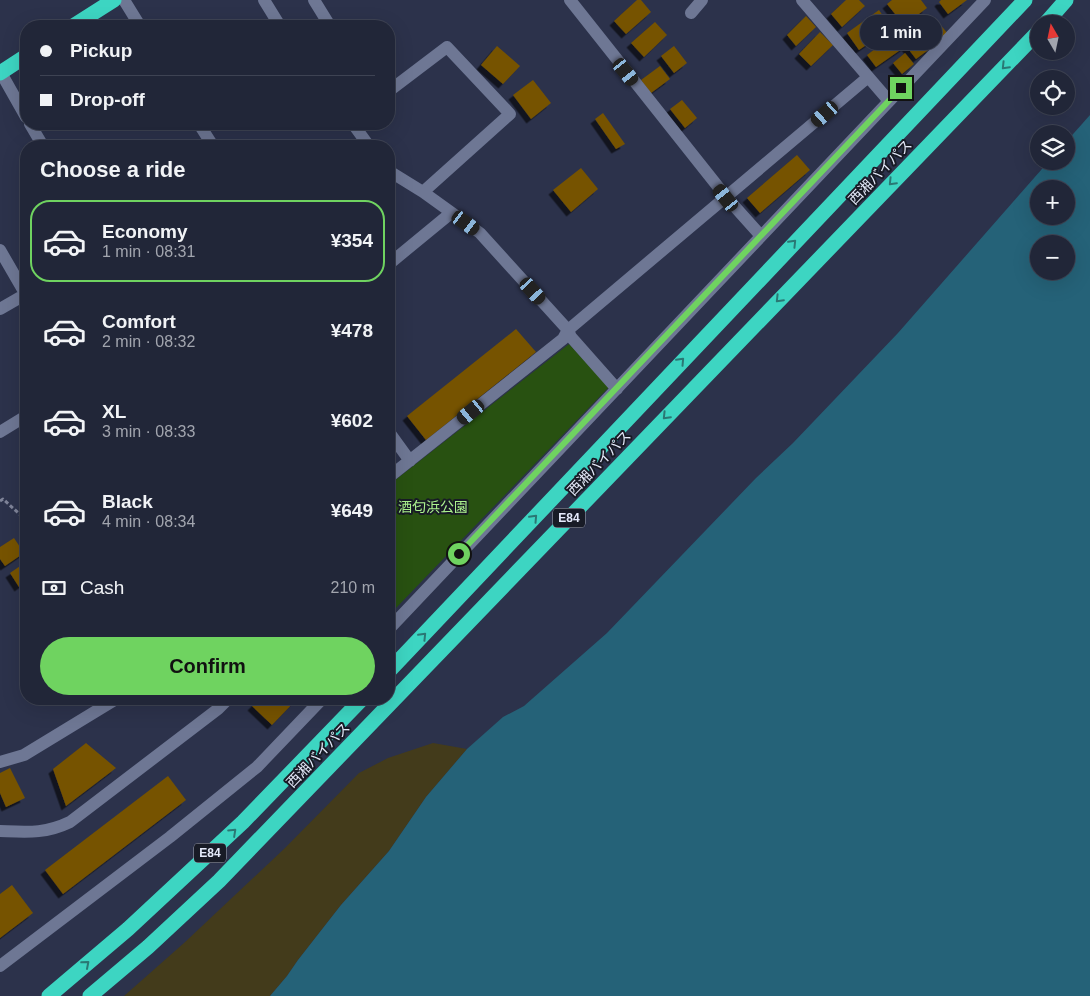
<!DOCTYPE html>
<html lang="en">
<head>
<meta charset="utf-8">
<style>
  :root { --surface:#212638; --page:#2d3243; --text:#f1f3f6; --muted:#a2a5ae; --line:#3e4353; --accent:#6fd360 }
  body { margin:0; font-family:Arial,"Noto Sans JP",sans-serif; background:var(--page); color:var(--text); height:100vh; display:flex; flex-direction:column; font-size:19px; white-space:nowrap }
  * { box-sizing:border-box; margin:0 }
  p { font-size:16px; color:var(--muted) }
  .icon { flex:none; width:28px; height:28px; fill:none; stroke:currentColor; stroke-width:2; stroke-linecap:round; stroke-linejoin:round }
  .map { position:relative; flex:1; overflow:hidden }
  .sheet { position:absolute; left:20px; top:140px; width:375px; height:565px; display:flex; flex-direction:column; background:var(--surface); border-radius:20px; box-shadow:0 5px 20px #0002,0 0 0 1px var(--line) }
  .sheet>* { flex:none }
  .guide { position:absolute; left:20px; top:20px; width:375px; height:110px; border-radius:20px; box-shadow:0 5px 20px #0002,0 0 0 1px var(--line); display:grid; align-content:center; height:110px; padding:0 20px; background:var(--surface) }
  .needle { width:32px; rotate:351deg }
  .tools { position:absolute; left:1030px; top:15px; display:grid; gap:10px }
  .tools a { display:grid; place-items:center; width:45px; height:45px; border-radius:50%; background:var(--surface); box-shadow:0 5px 20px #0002,0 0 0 1px var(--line); font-size:25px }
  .end { position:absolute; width:22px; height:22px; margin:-11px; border:6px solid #6fd360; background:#111; box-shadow:0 0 0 2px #111 }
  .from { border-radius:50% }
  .bubble { position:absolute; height:35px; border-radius:18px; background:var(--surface); box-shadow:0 5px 20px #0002,0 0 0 1px var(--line); font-size:16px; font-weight:600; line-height:35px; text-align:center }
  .car { position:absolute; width:15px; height:30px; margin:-15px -8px; border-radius:6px; box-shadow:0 0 4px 1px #0007; background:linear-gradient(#222 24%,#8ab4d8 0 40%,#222 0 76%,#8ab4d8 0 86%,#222 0) }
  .guide b { display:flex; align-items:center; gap:18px; height:48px; font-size:19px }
  .guide b+b { border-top:1px solid var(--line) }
  .guide i { width:12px; height:12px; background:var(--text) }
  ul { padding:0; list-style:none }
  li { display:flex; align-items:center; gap:15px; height:82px; margin:0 10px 8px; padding:0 10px; border:2px solid transparent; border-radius:20px }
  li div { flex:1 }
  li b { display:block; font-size:19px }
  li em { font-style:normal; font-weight:600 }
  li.selected { border-color:var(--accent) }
  li>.icon { width:45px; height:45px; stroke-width:1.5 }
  h2 { padding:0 20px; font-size:22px; line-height:60px }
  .pay { display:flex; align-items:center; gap:12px; height:55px; padding:0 20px; font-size:19px }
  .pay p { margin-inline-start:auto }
  .action { display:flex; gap:10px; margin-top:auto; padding:10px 20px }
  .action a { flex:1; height:58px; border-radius:30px; background:var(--accent); color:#111; font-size:20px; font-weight:600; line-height:58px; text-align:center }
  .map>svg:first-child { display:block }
  .green { fill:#285111 }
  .sand { fill:#433b1b }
  .water { fill:#256278; fill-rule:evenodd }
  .building { fill:#765306; filter:url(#shadow) }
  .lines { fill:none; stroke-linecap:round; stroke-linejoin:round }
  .path { stroke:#7f8499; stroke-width:3; stroke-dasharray:4 2.5; stroke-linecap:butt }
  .minor { stroke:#6e7794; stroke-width:12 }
  .highway { stroke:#3dd5c2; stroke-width:15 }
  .oneway { stroke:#2a7874 }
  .route { stroke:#6fd360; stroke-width:6 }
  .labels { text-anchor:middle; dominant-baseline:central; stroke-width:4; stroke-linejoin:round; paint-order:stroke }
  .shield { fill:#181b26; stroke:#a8acba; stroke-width:1 }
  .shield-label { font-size:12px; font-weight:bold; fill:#e5eafa }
  .street-label { font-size:14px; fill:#e5eafa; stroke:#181b26 }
  .park-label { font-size:14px; fill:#adf38f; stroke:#181b26 }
</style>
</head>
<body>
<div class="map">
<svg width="1090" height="996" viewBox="0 0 1090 996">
  <defs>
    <filter id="shadow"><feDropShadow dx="-4.5" dy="4.5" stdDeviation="0" flood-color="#0009"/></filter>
  </defs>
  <rect width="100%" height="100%" fill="#2c324b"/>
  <path class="green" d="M569,344L609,387L396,608L389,590V485Z"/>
  <path class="sand" d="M433,743L467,749L426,797L389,851L341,905L298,960L287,976L270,996H124L184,943L285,848L359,773L388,758Z"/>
  <path class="water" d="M1090,115V996H270L287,976L298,960L341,905L389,851L426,797L467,749L503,717L524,706L607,633L756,478L793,443L898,333L1049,161H1066V142ZM1039,189H1066V216H1039ZM1039,244H1066V271H1039Z"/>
  <path class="building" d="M637,0H641L651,12L626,34L614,21Z
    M846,0H859L865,6L842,27L831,14Z
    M892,0H921L927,8L904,25L887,4Z
    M941,0H967L948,14L939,2Z
    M879,10L891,28L859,50L847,33Z
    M806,16L816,27L796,46L787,35Z
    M935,18L948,34L938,42L925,26Z
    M655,22L667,35L644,57L631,43Z
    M916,23L921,33L906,40L901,30Z
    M820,32L833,45L811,66L799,54Z
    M895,34L906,46L876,67L867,55Z
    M922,35L931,48L916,59L906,46Z
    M497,46L520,66L503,84L481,65Z
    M674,46L687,63L674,73L661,56Z
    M905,53L914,64L902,74L893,63Z
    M660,66L670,79L651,93L641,80Z
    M533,80L551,103L531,119L513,95Z
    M682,100L697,118L685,128L670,109Z
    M603,113L625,144L616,149L595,119Z
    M797,155L810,170L760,213L747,198Z
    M581,168L598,189L571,212L553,190Z
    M516,329L536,352L426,440L407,416Z
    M14,538L24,553L5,566L0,559V547Z
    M26,562V582L19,587L10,573Z
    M259,699H297L272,725L252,706Z
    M86,743L116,768L66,806L53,769Z
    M10,768L25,798L6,807L0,793V773Z
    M168,776L186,800L63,894L45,870Z
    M12,885L33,913L0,938V894Z"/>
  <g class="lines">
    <path class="path" d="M0,501L3,499L26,520"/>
    <path class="minor" d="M124,0L140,26
      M264,0L280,26
      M314,0L330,26
      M570,0L727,198L761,236
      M802,0L889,101
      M691,13L702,0
      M0,71L26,117
      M389,91L447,47L510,114L423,192
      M30,124L43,146
      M199,124L213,146
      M353,124L369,146
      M389,171L423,192L480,233L568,330L571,337L617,389
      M0,250L26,295
      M389,264L451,213
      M0,309L26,294
      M0,432L26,416
      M389,432L410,461
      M389,477L563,339L568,330L867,78
      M389,629L985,0
      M0,762L24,755L116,699
      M0,831C27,832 45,834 70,822L218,709L228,699
      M0,966L170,837L257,767L322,699"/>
    <path class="highway" d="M1045,24L1066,0
      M73,26L114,0
      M0,73L26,56
      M389,671L1025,0
      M49,996L128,929L243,822L362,699
      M90,996L148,947L219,881L1039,31"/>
  </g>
  <defs><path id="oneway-chevron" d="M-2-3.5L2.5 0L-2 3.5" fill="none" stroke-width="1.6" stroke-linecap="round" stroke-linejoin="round" transform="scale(1.25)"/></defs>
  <g class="oneway">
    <use href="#oneway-chevron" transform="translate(1005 66) rotate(134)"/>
    <use href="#oneway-chevron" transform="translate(892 182) rotate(134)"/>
    <use href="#oneway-chevron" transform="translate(793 243) rotate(-46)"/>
    <use href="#oneway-chevron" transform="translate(779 299) rotate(134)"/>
    <use href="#oneway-chevron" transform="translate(681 361) rotate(-47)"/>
    <use href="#oneway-chevron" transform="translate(666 416) rotate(134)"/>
    <use href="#oneway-chevron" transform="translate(534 518) rotate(-47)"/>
    <use href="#oneway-chevron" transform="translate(423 636) rotate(-46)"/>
    <use href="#oneway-chevron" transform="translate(233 832) rotate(-43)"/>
    <use href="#oneway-chevron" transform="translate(86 964) rotate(-41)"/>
  </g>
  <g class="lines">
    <path class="route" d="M459,554L901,88"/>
  </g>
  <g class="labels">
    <g class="shield">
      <rect x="553" y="508.5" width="32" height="19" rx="4"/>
      <rect x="194" y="843.5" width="32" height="19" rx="4"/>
    </g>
    <g class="shield-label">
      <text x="569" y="518">E84</text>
      <text x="210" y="853">E84</text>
    </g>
    <g class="street-label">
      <text transform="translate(880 172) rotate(-46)">西湘バイパス</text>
      <text transform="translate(599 463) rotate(-46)">西湘バイパス</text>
      <text transform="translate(318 755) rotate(-46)">西湘バイパス</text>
    </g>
    <g class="park-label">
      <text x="433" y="507">酒匂浜公園</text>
    </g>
  </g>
</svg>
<div class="tools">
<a><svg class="needle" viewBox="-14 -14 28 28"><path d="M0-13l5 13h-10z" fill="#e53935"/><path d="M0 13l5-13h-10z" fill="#a2a5ae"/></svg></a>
<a><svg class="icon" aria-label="locate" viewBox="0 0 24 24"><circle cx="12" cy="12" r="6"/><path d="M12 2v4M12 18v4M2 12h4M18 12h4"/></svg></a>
<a><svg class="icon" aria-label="layers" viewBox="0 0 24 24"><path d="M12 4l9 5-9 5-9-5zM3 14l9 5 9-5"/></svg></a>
<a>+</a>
<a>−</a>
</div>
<i class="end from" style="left:459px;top:554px"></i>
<i class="end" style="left:901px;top:88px"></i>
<div class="bubble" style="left:860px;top:15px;width:82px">1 min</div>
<i class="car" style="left:626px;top:72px;rotate:141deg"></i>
<i class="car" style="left:825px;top:114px;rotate:229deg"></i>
<i class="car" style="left:726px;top:198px;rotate:321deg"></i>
<i class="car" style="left:466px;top:223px;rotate:126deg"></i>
<i class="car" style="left:533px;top:291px;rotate:138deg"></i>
<i class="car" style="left:471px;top:412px;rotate:231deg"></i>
<div class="guide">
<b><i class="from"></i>Pickup</b>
<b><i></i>Drop-off</b>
</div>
<section class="sheet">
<h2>Choose a ride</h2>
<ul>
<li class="selected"><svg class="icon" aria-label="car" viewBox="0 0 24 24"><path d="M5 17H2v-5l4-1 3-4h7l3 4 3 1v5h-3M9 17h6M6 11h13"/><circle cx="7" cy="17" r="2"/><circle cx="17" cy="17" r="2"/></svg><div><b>Economy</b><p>1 min · 08:31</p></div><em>¥354</em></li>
<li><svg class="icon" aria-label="car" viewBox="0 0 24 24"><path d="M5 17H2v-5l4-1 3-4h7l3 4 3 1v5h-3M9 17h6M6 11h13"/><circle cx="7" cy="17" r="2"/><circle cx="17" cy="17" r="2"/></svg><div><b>Comfort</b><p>2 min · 08:32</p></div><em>¥478</em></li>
<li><svg class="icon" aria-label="car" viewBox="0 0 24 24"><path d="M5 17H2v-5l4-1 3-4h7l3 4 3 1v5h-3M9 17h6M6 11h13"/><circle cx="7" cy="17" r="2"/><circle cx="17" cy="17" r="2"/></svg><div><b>XL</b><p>3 min · 08:33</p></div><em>¥602</em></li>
<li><svg class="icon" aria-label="car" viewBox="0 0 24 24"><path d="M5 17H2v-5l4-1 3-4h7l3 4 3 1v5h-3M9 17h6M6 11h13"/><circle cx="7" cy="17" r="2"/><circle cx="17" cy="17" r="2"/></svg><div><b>Black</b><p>4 min · 08:34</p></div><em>¥649</em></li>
</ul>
<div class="pay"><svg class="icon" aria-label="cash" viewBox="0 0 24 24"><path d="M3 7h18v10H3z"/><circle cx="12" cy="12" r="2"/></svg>Cash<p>210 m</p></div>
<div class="action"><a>Confirm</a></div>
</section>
</div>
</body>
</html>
